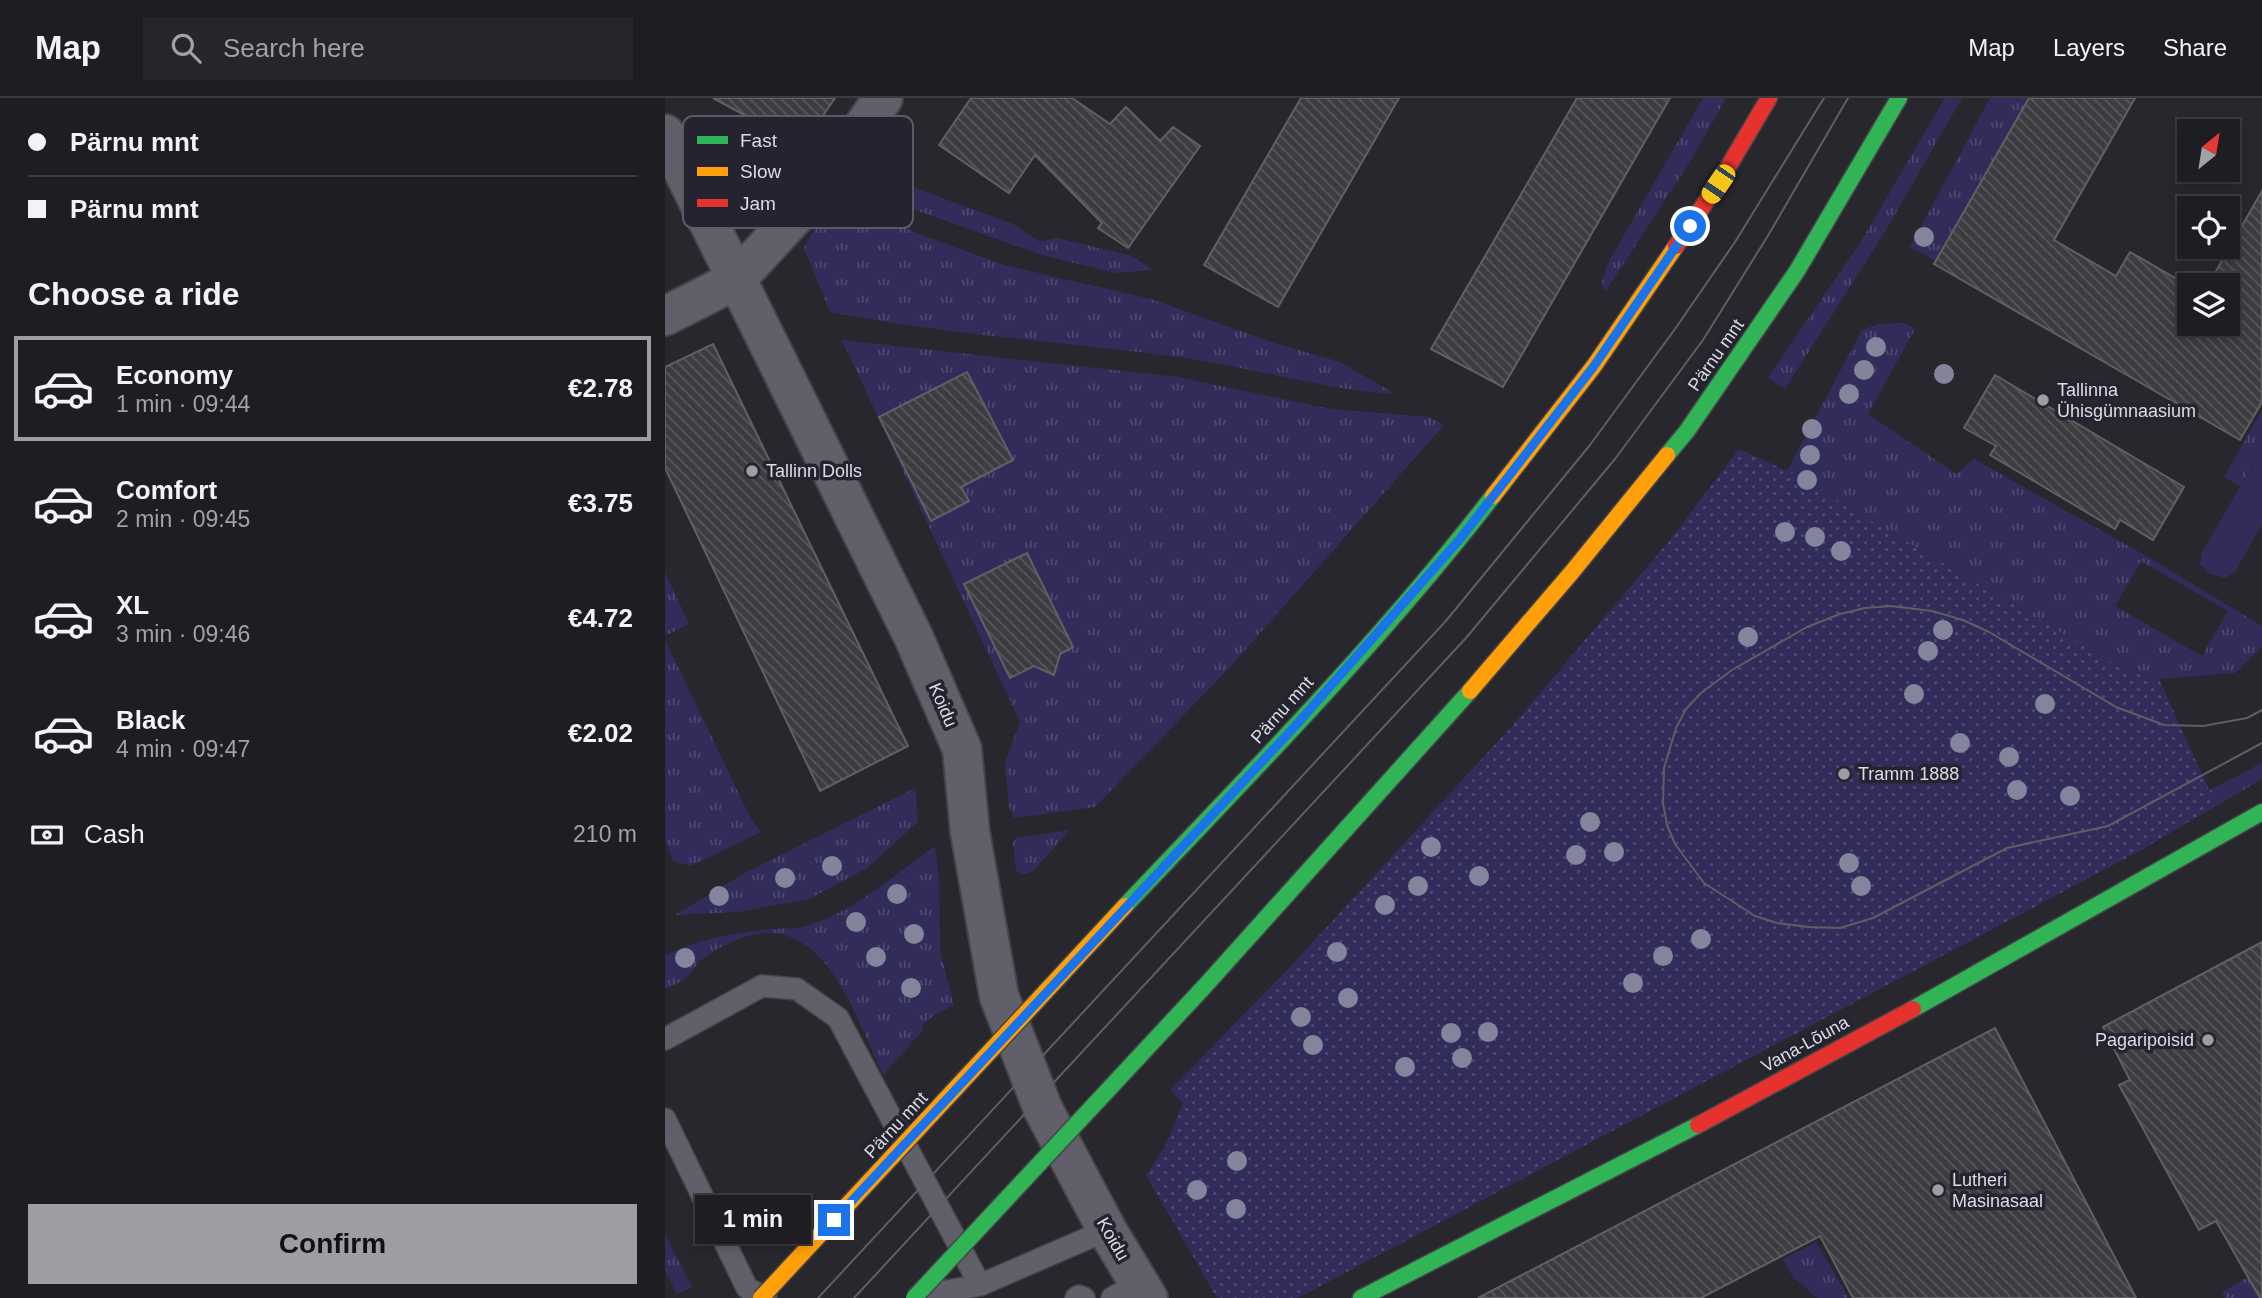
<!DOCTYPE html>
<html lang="en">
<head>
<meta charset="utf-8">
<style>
  :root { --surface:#1d1d22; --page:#25262a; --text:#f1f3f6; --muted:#a0a2a5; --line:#3b3b40; --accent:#9d9da4 }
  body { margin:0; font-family:Arial,sans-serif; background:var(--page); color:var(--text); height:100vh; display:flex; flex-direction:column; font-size:26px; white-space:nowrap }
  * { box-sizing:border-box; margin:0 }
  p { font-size:23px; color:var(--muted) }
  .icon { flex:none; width:38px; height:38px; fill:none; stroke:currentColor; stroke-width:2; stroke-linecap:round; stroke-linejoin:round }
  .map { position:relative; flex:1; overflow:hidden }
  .side { display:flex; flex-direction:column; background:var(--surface); width:665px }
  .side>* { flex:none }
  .top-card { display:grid; align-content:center; height:154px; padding:0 28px; background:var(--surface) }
  .needle { width:46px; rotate:30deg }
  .tools { position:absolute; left:1512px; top:21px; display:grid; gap:14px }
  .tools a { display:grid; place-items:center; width:63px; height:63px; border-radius:0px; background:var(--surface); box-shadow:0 4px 10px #0003,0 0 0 2px var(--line); font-size:35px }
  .end { position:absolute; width:32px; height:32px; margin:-16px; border:9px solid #1a73e8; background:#fff; box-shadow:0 0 0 4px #fff }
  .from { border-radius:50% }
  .bubble { position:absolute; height:49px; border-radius:0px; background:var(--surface); box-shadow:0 4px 10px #0003,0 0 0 2px var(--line); font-size:23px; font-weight:800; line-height:49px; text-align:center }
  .car { position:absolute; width:21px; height:42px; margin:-21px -10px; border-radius:9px; box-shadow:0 0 5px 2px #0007; background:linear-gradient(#f5c518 24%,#345 0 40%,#f5c518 0 76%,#345 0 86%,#f5c518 0) }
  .top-card b { display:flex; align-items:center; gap:24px; height:66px; font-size:26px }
  .top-card b+b { border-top:2px solid var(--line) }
  .top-card i { width:18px; height:18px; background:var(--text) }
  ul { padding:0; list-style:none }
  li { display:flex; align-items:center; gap:21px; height:105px; margin:0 14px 10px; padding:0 14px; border:4px solid transparent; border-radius:0px }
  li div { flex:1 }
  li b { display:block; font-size:26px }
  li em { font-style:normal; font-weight:800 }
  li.current { border-color:var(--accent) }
  li>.icon { width:63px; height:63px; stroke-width:1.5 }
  h2 { padding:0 28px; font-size:32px; line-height:84px }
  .pay { display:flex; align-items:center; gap:18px; height:77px; padding:0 28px; font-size:26px }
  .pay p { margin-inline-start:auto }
  .button { display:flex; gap:14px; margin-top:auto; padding:14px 28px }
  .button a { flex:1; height:80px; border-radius:0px; background:var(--accent); color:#111; font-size:28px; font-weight:800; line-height:80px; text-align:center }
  header { display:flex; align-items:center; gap:42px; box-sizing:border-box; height:98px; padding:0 35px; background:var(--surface); border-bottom:2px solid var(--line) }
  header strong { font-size:33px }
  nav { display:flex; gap:38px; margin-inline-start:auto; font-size:24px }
  .search { width:490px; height:63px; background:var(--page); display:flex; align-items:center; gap:18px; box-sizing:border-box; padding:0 24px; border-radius:0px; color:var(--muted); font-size:26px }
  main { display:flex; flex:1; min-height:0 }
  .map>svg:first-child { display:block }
  .grass { fill:url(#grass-tufts); fill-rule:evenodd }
  .park { fill:url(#park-dots) }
  .garden { fill:#322c5a }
  .building { fill:url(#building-back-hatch); stroke:#606065; stroke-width:2 }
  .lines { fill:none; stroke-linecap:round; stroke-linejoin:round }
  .lane-casing { stroke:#454549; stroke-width:24 }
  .street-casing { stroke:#454549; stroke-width:42 }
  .fast-casing { stroke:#454549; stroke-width:19 }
  .slow-casing { stroke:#454549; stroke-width:19 }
  .jam-casing { stroke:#454549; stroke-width:19 }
  .lane { stroke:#61606a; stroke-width:21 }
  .street { stroke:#61606a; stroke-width:38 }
  .fast { stroke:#30b455; stroke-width:16 }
  .slow { stroke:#ff9f0a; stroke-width:16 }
  .jam { stroke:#e5322d; stroke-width:16 }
  .tram { stroke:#5e5e64; stroke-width:2 }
  .fast-bridge-casing { stroke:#454549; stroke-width:19; stroke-linecap:butt }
  .slow-bridge-casing { stroke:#454549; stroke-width:19; stroke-linecap:butt }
  .fast-bridge { stroke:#30b455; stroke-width:16 }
  .slow-bridge { stroke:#ff9f0a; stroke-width:16 }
  .tree { fill:#85849d }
  .route { stroke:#1a73e8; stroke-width:9 }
  .poi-dot { fill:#9d9da4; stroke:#242430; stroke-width:2.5 }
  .labels { text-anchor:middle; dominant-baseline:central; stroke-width:7; stroke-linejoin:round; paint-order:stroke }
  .street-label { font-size:18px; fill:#dcdce4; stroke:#242430 }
  .poi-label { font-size:18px; fill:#dcdce4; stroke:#242430; text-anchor:start }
  .key { fill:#242430; stroke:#5b5b66; stroke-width:2 }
  .key-label { font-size:19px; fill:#dcdce4 }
</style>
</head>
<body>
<header>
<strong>Map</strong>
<div class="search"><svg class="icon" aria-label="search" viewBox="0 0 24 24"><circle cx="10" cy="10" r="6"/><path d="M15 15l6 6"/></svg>Search here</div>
<nav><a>Map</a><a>Layers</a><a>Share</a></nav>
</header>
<main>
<section class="side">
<div class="top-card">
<b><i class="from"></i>Pärnu mnt</b>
<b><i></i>Pärnu mnt</b>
</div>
<h2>Choose a ride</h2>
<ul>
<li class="current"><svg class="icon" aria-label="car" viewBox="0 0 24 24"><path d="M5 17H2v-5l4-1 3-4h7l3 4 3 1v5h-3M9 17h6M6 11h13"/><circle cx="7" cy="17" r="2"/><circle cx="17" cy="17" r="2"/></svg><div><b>Economy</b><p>1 min · 09:44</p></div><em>€2.78</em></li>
<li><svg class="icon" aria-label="car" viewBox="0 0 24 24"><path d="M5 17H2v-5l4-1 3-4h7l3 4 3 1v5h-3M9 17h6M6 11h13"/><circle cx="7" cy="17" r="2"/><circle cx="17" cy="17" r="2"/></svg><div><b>Comfort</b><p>2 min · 09:45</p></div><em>€3.75</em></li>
<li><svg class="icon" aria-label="car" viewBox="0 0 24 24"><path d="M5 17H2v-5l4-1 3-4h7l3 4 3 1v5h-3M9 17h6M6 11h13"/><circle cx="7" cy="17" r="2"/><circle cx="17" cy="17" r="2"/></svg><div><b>XL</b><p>3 min · 09:46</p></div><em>€4.72</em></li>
<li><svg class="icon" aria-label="car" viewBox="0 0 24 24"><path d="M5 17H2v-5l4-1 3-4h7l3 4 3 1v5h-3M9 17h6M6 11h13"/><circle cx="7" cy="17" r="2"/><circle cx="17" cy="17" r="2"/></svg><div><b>Black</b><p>4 min · 09:47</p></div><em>€2.02</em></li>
</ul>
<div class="pay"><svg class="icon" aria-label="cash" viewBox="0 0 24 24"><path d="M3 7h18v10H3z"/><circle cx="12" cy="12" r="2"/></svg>Cash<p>210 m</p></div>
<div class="button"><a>Confirm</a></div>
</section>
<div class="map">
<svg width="1597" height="1200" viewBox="0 0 1597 1200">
  <defs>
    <pattern id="grass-tufts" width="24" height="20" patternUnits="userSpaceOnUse" patternTransform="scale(1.75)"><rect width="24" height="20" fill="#322c5a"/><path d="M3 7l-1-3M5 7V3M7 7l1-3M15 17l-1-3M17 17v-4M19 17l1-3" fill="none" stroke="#4f4a72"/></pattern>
    <pattern id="park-dots" width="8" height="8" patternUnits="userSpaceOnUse" patternTransform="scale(1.75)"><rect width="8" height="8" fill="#322c5a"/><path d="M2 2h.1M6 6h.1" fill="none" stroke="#4f4a72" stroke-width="1.8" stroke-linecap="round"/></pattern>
    <pattern id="building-back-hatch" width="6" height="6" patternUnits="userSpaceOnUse" patternTransform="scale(1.75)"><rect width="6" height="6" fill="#3c3c41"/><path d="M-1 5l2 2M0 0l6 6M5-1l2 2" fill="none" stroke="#58585c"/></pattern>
  </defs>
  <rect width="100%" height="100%" fill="#27272d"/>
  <path class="grass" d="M1038,0H1061L1028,59L941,193L938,190L937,183L943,165Z
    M1280,0H1297L1218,137L1120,291L1103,279L1195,145Z
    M1325,0H1364L1271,163L1245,149Z
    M193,69L348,126L375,144L392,140L467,158L488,172L451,175L377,157L180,87Z
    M188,108L257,137L339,167L486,201L609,245L675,264L730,296C659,292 591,270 520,260C402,244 283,237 165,214L139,150C152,125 161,116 188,108Z
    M1239,225L1250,231L1203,316L1291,376L1309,361L1483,459L1597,528V549L1570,575L1494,581L1471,575L1449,566L1122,373L1197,232L1214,226ZM1476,463L1563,513L1537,558L1450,508Z
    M177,242L513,279L665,311L764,319L779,327L565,569L430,709L349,720L344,708L340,665L355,624Z
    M1597,312V351L1575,388L1559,379Z
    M0,474L24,526L0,538Z
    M0,542L86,721L96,734L26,768L8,763L0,742Z
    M1597,665V681L1471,755L1501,715Z
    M250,690L253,724L202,770L144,801L73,814L10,817L80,775Z
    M405,732L368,773L357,777L351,772L348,745L351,740Z
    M270,748L274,780L275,853L289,907L265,920L257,928L258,932L218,977C187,911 155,798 60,847C52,851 40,858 33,865C29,870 25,877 19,881C14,885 6,888 0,891V858C34,840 72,834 110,831C120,830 132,831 142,828C189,814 230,776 270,748Z
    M0,1136L27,1189L12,1196L0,1173Z
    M1151,1144L1184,1200H1152L1128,1179L1118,1161Z
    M1597,1171V1200H1560L1557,1194Z"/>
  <path class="park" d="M1074,351L1122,373L1449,566L1471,575L1494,581L1551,707L1471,755L633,1200H552L481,1077L501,1047L518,1005L505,992L626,868L848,627L1005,442Z"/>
  <path class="garden" d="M1597,351V426L1570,474L1560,480L1545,476L1535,466L1537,454Z"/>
  <path class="building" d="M48,0H170L137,48Z
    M306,0H407L445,26L461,9L495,43L508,29L535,48L463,150L433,130L437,125L370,57L344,95L274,47Z
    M636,0H734L613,209L539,167Z
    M912,0H1005L838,289L766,251Z
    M1364,0H1470L1389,142L1451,178L1465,154L1524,188V226H1563V187H1543L1597,93V304L1575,342L1269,166Z
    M48,246L243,648L155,693L0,370V269Z
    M302,274L348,362L296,389L304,403L266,423L214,319Z
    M1330,277L1519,389L1488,442L1455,422L1450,431L1325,357L1331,348L1299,330Z
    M362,455L408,549L395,556L389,577L369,568L345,580L299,486Z
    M1597,844V1200H1595L1551,1123L1534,1132L1454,987L1465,982L1438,929Z
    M1330,930L1471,1200H1188L1155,1138L1036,1200H813Z"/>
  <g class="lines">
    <defs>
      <path id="lane" d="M0,941L97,888L132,891L173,920L315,1187L442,1132
        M0,1021L82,1190L101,1200
        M254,1198L315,1187
        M411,1200L414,1198L419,1200
        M447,1200L474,1185"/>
      <path id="street" d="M0,36L249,540L297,651L305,734L334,898L378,1011L442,1132L483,1200
        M0,218L71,182L159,86L218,0"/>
      <path id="fast" d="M1002,357L1022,333L1132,173L1234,0
        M460,808C586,675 716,543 828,398
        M539,889L805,593
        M1248,911L1597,714
        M696,1200L1033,1027"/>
      <path id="slow" d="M828,398L929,268L1011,148
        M805,593L907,474L1002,357"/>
      <path id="jam" d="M1011,148L1053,86L1104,0
        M1033,1027L1248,911"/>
    </defs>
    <use href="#lane" class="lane-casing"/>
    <use href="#street" class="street-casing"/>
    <use href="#fast" class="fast-casing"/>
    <use href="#slow" class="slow-casing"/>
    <use href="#jam" class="jam-casing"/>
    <use href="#lane" class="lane"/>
    <use href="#street" class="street"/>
    <use href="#fast" class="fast"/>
    <use href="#slow" class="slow"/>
    <use href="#jam" class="jam"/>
    <path class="tram" d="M1597,612L1582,620L1538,628L1499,627L1451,609L1324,534L1298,522L1267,513L1226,508L1200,510L1175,516L1142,529L1067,572L1036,595L1021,611L1011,630L999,670L998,705L1002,727L1010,746L1039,785L1090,818L1112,825L1144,829L1175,830L1208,820L1342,750L1443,728L1597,645
      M153,1200L780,524L925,347L1010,231L1070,144L1159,0
      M189,1200L801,540L950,361L1038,242L1104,136L1183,0"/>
    <defs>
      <path id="fast-bridge" d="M249,1200L539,889"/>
      <path id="slow-bridge" d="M96,1200L460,808"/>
    </defs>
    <use href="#fast-bridge" class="fast-bridge-casing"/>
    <use href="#slow-bridge" class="slow-bridge-casing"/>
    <use href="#fast-bridge" class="fast-bridge"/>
    <use href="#slow-bridge" class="slow-bridge"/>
  </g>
  <g class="tree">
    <circle cx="1259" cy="139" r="10"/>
    <circle cx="1211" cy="249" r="10"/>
    <circle cx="1199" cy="272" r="10"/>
    <circle cx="1279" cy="276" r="10"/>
    <circle cx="1184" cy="296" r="10"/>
    <circle cx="1147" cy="331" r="10"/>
    <circle cx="1145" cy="357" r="10"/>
    <circle cx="1142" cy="382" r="10"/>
    <circle cx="1120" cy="434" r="10"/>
    <circle cx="1150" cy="439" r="10"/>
    <circle cx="1176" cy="453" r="10"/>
    <circle cx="1278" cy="532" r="10"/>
    <circle cx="1083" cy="539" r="10"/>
    <circle cx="1263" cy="553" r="10"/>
    <circle cx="1249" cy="596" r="10"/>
    <circle cx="1380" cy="606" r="10"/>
    <circle cx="1295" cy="645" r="10"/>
    <circle cx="1344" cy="659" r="10"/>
    <circle cx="1352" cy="692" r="10"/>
    <circle cx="1405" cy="698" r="10"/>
    <circle cx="925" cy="724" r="10"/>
    <circle cx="766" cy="749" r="10"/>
    <circle cx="949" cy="754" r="10"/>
    <circle cx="911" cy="757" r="10"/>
    <circle cx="1184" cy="765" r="10"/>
    <circle cx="167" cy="768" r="10"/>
    <circle cx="814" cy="778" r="10"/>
    <circle cx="120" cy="780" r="10"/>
    <circle cx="753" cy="788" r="10"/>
    <circle cx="1196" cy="788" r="10"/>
    <circle cx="232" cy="796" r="10"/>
    <circle cx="54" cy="798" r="10"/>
    <circle cx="720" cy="807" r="10"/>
    <circle cx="191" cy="824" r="10"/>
    <circle cx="249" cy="836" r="10"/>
    <circle cx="1036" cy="841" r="10"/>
    <circle cx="672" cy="854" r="10"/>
    <circle cx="998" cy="858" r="10"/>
    <circle cx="211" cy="859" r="10"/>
    <circle cx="20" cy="860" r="10"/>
    <circle cx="968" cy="885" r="10"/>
    <circle cx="246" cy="890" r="10"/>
    <circle cx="683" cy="900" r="10"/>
    <circle cx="636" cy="919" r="10"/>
    <circle cx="823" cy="934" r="10"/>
    <circle cx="786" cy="935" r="10"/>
    <circle cx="648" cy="947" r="10"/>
    <circle cx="797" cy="960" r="10"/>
    <circle cx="740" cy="969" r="10"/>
    <circle cx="572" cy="1063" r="10"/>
    <circle cx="532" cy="1092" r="10"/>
    <circle cx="571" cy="1111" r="10"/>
  </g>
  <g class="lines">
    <path class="route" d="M169,1122L633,625L795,441L929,268L1025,128"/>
  </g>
  <g class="poi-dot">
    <circle cx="1378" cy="302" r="7"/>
    <circle cx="87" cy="373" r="7"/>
    <circle cx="1179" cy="676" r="7"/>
    <circle cx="1543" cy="942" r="7"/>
    <circle cx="1273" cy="1092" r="7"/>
  </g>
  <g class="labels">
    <g class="street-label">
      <text transform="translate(1051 257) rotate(-55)">Pärnu mnt</text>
      <text transform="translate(278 607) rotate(67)">Koidu</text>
      <text transform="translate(617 612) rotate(-48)">Pärnu mnt</text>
      <text transform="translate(1140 946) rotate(-29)">Vana-Lõuna</text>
      <text transform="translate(231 1027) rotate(-47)">Pärnu mnt</text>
      <text transform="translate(448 1141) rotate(60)">Koidu</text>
    </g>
    <g class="poi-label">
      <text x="1392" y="292">Tallinna<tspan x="1392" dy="21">Ühisgümnaasium</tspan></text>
      <text x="101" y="373">Tallinn Dolls</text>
      <text x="1193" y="676">Tramm 1888</text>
      <text x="1529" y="942" text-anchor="end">Pagaripoisid</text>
      <text x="1287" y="1082">Lutheri<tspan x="1287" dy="21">Masinasaal</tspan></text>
    </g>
  </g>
  <rect x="18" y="18" width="230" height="112" rx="10" class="key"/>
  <rect x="32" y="38" width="31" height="8" fill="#30b455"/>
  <rect x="32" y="69" width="31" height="9" fill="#ff9f0a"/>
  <rect x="32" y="101" width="31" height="8" fill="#e5322d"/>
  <g class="key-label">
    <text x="75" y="49">Fast</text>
    <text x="75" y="80">Slow</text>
    <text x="75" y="112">Jam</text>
  </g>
</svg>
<div class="tools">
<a><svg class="needle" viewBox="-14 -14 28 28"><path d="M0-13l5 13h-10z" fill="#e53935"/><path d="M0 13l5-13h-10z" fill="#a0a2a5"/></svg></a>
<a><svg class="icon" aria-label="locate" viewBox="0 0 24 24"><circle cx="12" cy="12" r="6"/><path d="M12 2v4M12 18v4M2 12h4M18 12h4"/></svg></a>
<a><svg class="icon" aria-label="layers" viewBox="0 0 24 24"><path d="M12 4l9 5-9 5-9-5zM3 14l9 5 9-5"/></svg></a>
</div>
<i class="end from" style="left:1025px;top:128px"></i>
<i class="end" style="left:169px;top:1122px"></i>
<div class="bubble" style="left:30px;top:1097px;width:116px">1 min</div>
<i class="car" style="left:1053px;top:86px;rotate:214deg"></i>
</div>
</main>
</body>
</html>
